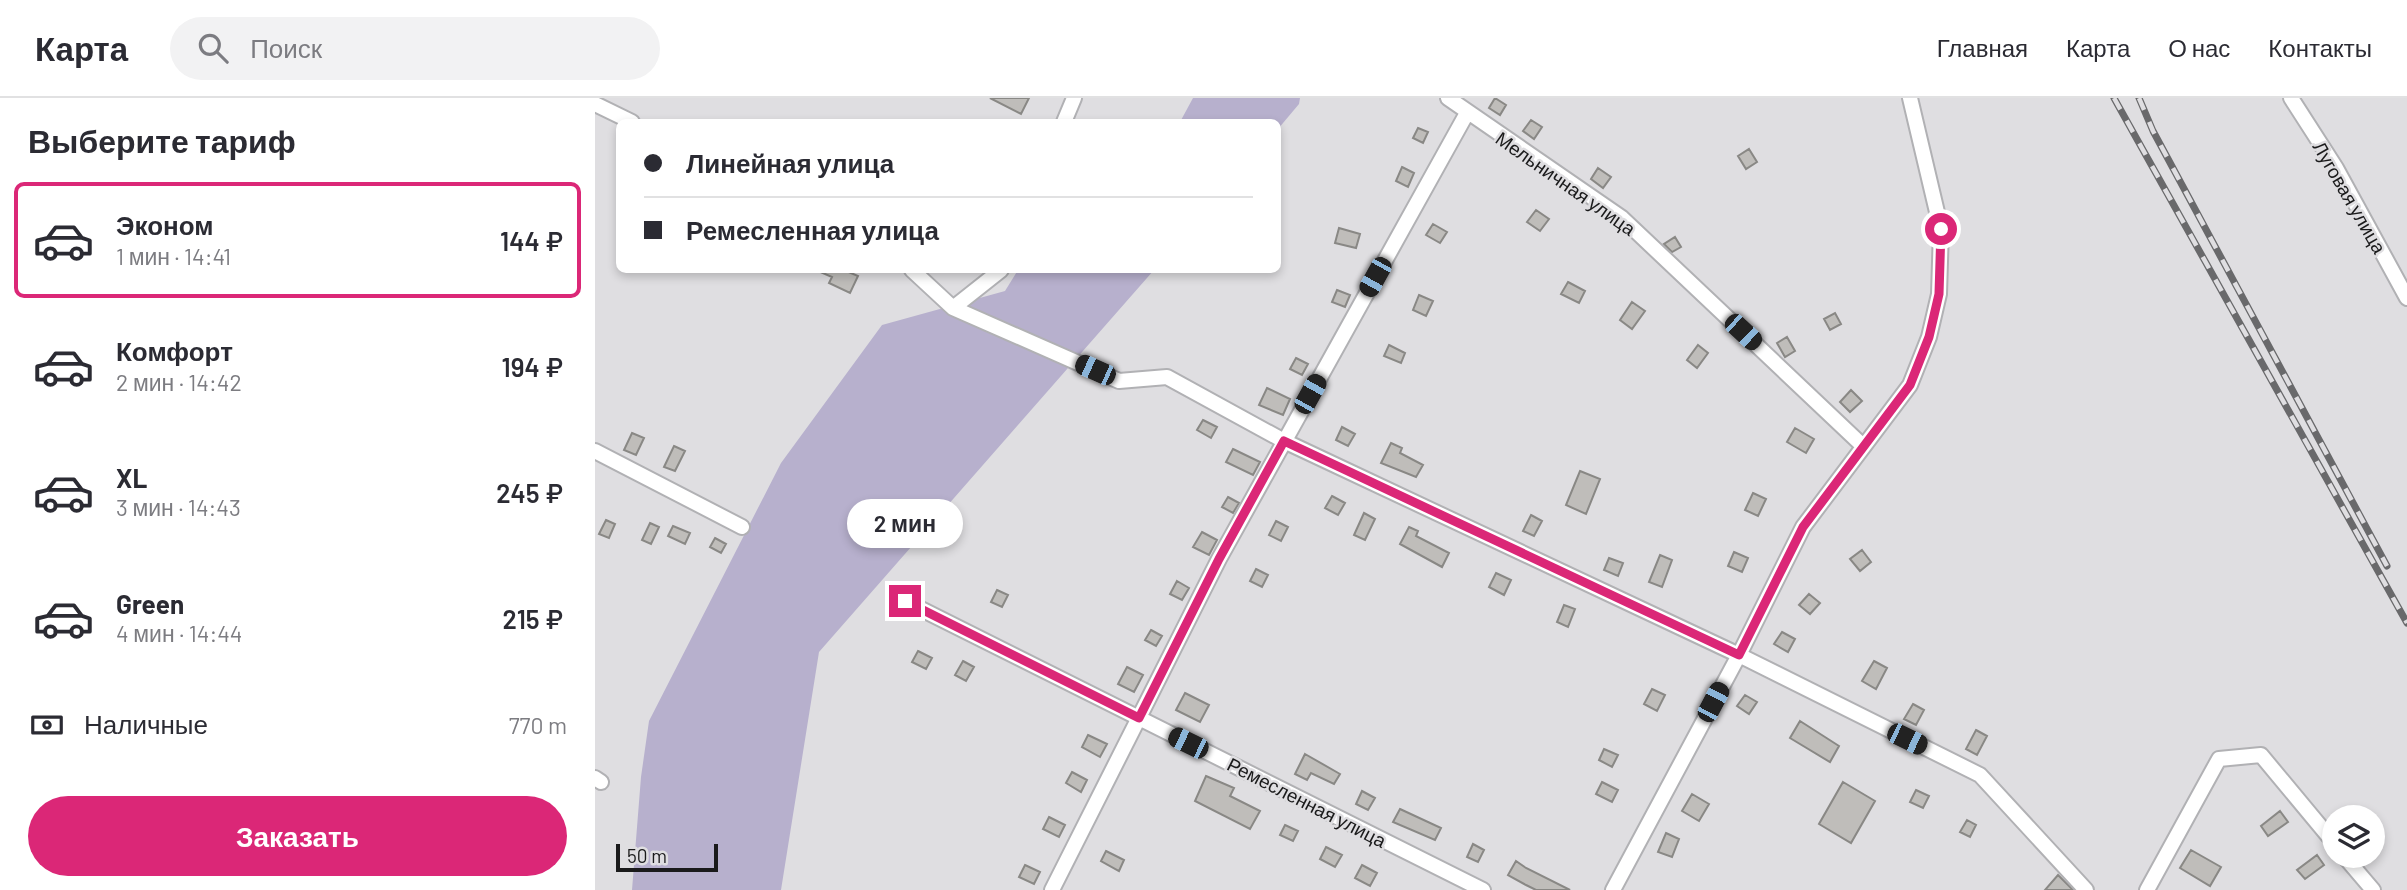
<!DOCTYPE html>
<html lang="ru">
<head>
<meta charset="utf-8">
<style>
  :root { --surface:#fff; --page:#f2f2f3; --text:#2b2b33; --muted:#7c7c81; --line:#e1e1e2; --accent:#db2777 }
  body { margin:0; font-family:Barlow,sans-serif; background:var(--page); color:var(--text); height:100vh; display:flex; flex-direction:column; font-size:26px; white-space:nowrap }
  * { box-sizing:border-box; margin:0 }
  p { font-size:23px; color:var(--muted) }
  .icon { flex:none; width:38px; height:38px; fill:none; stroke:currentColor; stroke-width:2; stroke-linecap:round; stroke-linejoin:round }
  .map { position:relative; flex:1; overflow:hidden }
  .sheet { display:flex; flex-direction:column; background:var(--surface); width:595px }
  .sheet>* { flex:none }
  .hud { position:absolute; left:21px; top:21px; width:665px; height:154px; border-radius:10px; box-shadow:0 4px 10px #0003; display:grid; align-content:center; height:154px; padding:0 28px; background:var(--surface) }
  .controls { position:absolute; left:1727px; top:707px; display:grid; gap:14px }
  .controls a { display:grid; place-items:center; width:63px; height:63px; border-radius:50%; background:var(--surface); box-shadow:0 4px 10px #0003; font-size:35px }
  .scale { position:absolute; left:21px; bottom:18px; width:102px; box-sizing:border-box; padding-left:7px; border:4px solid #1a1a1b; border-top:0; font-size:19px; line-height:24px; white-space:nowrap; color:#1a1a1b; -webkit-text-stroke:5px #dfdee1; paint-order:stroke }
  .end { position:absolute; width:32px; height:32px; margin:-16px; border:9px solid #db2777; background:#fff; box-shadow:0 0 0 4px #fff }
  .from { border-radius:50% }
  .bubble { position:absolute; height:49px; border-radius:24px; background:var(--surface); box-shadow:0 4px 10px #0003; font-size:23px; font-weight:600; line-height:49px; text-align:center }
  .car { position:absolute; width:21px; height:42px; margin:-21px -10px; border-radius:9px; box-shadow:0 0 5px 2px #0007; background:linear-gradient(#222 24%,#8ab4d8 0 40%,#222 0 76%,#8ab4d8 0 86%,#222 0) }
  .hud b { display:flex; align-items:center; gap:24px; height:66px; font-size:26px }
  .hud b+b { border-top:2px solid var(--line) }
  .hud i { width:18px; height:18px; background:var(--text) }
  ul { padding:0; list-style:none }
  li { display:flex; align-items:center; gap:21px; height:116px; margin:0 14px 10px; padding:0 14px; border:4px solid transparent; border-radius:10px }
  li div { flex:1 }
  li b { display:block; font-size:26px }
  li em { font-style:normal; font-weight:600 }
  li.active { border-color:var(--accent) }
  li>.icon { width:63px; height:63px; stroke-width:1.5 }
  h2 { padding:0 28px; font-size:32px; line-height:84px }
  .pay { display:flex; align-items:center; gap:18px; height:77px; padding:0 28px; font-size:26px }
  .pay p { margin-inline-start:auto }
  .action { display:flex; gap:14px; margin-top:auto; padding:14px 28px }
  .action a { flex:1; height:80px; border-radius:42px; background:var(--accent); color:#fff; font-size:28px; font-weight:600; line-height:80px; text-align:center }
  header { display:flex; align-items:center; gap:42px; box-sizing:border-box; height:98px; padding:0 35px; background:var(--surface); border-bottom:2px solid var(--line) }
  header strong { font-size:33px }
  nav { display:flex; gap:38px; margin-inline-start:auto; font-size:24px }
  .search { width:490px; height:63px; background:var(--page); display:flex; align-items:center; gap:18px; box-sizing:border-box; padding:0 24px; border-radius:38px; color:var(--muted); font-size:26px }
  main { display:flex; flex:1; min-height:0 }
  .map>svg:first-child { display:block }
  .green { fill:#b7b0cd }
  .building { fill:#bfbdba; stroke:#898885; stroke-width:2 }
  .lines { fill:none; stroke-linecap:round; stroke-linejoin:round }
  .street-casing { stroke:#b1b1b4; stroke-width:18 }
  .street { stroke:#fff; stroke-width:14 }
  .rail-casing { stroke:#69696b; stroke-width:7 }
  .rail { stroke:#dfdee1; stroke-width:4.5; stroke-dasharray:13; stroke-linecap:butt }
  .route { stroke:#db2777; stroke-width:9 }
  .labels { text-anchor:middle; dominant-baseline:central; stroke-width:5; stroke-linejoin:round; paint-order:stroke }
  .street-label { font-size:19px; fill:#1a1a1b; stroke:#dfdee1 }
</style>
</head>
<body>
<header>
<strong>Карта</strong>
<div class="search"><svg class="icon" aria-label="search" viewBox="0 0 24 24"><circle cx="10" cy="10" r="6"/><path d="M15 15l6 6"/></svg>Поиск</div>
<nav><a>Главная</a><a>Карта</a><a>О нас</a><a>Контакты</a></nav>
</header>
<main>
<section class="sheet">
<h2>Выберите тариф</h2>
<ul>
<li class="active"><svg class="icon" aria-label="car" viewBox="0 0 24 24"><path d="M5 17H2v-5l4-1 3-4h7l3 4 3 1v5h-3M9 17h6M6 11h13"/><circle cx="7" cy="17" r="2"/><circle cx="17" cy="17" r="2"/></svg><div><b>Эконом</b><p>1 мин · 14:41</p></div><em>144 ₽</em></li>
<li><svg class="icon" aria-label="car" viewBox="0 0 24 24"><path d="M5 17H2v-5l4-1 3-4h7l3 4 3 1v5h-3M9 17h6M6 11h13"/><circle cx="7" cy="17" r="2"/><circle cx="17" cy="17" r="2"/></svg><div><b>Комфорт</b><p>2 мин · 14:42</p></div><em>194 ₽</em></li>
<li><svg class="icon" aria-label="car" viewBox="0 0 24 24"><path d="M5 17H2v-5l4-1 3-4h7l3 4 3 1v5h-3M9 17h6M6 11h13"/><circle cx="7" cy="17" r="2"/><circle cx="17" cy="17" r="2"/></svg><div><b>XL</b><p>3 мин · 14:43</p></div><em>245 ₽</em></li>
<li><svg class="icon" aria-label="car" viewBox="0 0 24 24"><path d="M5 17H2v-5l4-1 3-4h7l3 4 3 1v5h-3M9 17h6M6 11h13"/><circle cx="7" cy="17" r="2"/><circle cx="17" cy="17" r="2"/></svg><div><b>Green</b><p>4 мин · 14:44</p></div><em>215 ₽</em></li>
</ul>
<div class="pay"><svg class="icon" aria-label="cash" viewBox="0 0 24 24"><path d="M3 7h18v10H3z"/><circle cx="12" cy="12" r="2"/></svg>Наличные<p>770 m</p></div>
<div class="action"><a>Заказать</a></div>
</section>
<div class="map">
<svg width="1812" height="792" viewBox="0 0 1812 792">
  <rect width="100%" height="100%" fill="#dfdee1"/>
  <path class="green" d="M598,0H705L704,6L683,31L682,24H585Z
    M423,172H559L224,554L186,792H37L46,679L54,623L186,365L287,227L410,193Z"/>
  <path class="building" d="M395,0H434L426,16Z
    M900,0L911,7L905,17L894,10Z
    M936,22L947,29L939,41L928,33Z
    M823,30L833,34L828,45L818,40Z
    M1154,51L1162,64L1151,71L1143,58Z
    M807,69L819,75L813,89L801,83Z
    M1003,70L1016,79L1008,90L996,81Z
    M941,112L954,121L945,133L932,124Z
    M838,126L852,134L845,145L831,137Z
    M744,130L765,136L761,150L740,145Z
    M1080,139L1086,149L1077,154L1069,146Z
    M221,172H249L263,178L255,195L234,185L237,179Z
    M973,184L990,193L984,205L966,196Z
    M742,192L755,197L750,209L737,204Z
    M824,197L838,203L831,218L818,212Z
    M1037,204L1050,213L1037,231L1025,222Z
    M1240,215L1246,226L1235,232L1229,221Z
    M1192,239L1200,253L1190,259L1182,245Z
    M794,247L810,255L806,265L789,258Z
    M1103,247L1113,255L1102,270L1092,262Z
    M701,260L713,266L707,277L695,271Z
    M672,290L695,301L688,317L664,307Z
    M1256,292L1267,303L1255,314L1245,304Z
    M608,322L622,329L616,340L602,332Z
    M747,329L760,336L753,348L741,342Z
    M1200,330L1219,341L1211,355L1192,344Z
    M37,335L49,340L41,357L29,352Z
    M796,345L807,350L805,355L828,367L821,379L786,365Z
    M79,348L90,353L80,373L69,369Z
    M638,351L665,364L658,377L631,364Z
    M985,373L1005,381L991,416L971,407Z
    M1158,395L1171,401L1163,418L1150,412Z
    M737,398L750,405L743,417L730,410Z
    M633,399L644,405L638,415L627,409Z
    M769,415L780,421L770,442L759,437Z
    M936,417L947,423L939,438L928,433Z
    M11,422L20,426L14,440L4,436Z
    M681,423L693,429L686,443L674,437Z
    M55,425L64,429L56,446L47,442Z
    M78,428L95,435L90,446L73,438Z
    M814,429L823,433L821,438L854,455L847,469L805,446Z
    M607,434L622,442L614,457L598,449Z
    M120,440L131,446L126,455L115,449Z
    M1267,452L1276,464L1265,473L1255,461Z
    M1139,454L1153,460L1147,474L1133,468Z
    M1065,457L1077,462L1067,489L1054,484Z
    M1014,460L1028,465L1023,478L1009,472Z
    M661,471L673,477L667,489L655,483Z
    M901,475L916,482L909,497L894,489Z
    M582,483L594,490L587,502L575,496Z
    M402,492L413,497L407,509L396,504Z
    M1214,496L1225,505L1215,516L1204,507Z
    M969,507L980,511L973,529L962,524Z
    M556,532L567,538L561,548L550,542Z
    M1187,534L1200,541L1193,554L1179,546Z
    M323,553L337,560L331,571L317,564Z
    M368,563L379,569L371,583L360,577Z
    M1279,563L1292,570L1281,591L1267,583Z
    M532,569L548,577L539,594L523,586Z
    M1057,591L1070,597L1062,613L1049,606Z
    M590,595L614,607L605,624L581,612Z
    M1150,597L1162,604L1154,616L1142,608Z
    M1318,606L1329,612L1321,627L1309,621Z
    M1205,623L1244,648L1235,664L1195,640Z
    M1381,632L1392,638L1382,657L1371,651Z
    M493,637L512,646L505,659L487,649Z
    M1009,651L1023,657L1017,669L1004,662Z
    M710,656L745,676L739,686L716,675L712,682L700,676Z
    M477,674L492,682L486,694L471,685Z
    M611,678L639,690L635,698L665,713L655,731L600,703Z
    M1007,684L1023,692L1017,704L1001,696Z
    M1248,684L1280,703L1256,745L1224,726Z
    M1321,692L1334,698L1328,710L1315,704Z
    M767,693L780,700L773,712L761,706Z
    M1097,696L1114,706L1104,723L1087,713Z
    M805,711L846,730L840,742L798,724Z
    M1685,713L1693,724L1673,738L1666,728Z
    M454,719L470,727L464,739L448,731Z
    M1372,722L1381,727L1375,739L1365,734Z
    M690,727L703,733L698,743L685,737Z
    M1071,735L1084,741L1077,759L1063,754Z
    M878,746L889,752L883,764L872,759Z
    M731,749L747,757L740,769L725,761Z
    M1596,752L1626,769L1615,788L1585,770Z
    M511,753L529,762L524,773L506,763Z
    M1722,757L1729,767L1710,781L1702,772Z
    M921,763L931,770L975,792H941L931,787L913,777Z
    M430,767L445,774L439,786L424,779Z
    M767,767L782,775L775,788L760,780Z
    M1463,777L1478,792H1450Z"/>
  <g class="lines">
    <defs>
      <path id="street" d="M853,0L1027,120L1268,348
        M1696,0L1741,70L1812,200
        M0,6L37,24
        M469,24L479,0
        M317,172L358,210L524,283L572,279L689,343L1144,557L1385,677L1491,792
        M358,210L406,172
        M0,353L147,429
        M310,503L888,792
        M0,680L6,684
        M1749,758L1778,792
        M457,792L624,461L872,15
        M1018,792L1144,557L1208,429L1315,287L1334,239L1344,196L1346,131L1315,0
        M1552,792L1624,661L1666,657L1740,746"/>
    </defs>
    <use href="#street" class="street-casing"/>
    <use href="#street" class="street"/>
    <defs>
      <path id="rail" d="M1519,0L1812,525
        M1544,0L1558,33L1792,468"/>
    </defs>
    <use href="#rail" class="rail-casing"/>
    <use href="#rail" class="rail"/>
  </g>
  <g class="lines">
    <path class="route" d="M310,503L544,620L624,461L689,343L1144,557L1208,429L1315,287L1334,239L1344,196L1346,131"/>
  </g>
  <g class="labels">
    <g class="street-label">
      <text transform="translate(971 85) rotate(35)">Мельничная улица</text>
      <text transform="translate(1755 99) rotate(60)">Луговая улица</text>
      <text transform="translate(712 704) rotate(27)">Ремесленная улица</text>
    </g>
  </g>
</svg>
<div class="controls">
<a><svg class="icon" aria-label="layers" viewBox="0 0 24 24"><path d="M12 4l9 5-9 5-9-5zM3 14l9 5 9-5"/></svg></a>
</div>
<div class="scale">50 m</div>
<i class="end from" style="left:1346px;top:131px"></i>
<i class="end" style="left:310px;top:503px"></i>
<div class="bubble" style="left:252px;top:401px;width:116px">2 мин</div>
<i class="car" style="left:780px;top:179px;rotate:209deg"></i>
<i class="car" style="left:1148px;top:234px;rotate:133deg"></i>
<i class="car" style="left:500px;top:272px;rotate:294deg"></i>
<i class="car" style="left:715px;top:296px;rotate:29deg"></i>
<i class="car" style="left:1118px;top:604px;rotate:28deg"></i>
<i class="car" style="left:1312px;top:641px;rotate:116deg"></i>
<i class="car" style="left:593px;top:645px;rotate:296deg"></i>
<div class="hud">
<b><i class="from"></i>Линейная улица</b>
<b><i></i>Ремесленная улица</b>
</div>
</div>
</main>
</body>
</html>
